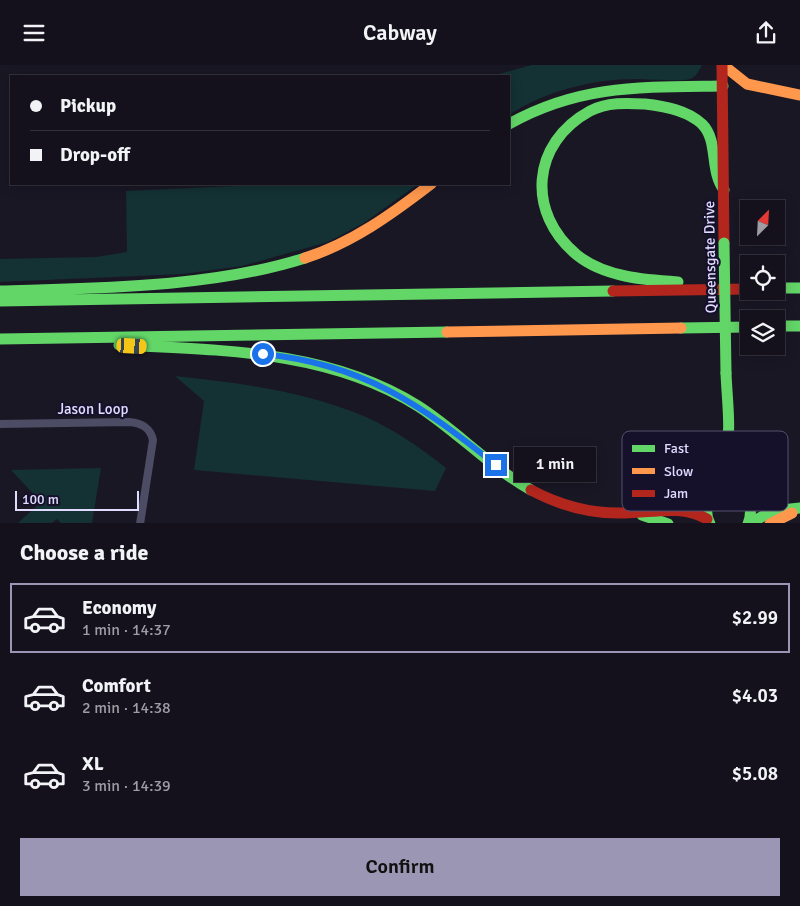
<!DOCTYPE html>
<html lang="en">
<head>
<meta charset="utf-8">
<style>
  :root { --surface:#14111c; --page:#211f29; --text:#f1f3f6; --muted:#9d9da3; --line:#33313b; --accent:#9b96b3 }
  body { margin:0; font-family:Signika,sans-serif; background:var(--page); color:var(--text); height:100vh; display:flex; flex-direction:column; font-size:19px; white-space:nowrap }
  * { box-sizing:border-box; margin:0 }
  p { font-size:16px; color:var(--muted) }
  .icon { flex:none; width:28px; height:28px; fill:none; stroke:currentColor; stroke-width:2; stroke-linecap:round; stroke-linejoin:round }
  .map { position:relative; height:458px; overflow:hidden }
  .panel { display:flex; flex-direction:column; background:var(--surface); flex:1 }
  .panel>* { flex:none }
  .top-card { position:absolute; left:10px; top:10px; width:500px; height:110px; border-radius:0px; box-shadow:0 2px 12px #0003,0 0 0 1px var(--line); display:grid; align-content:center; height:110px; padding:0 20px; background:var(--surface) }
  .needle { width:32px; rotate:24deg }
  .tools { position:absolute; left:740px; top:135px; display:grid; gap:10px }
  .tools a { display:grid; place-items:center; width:45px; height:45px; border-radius:0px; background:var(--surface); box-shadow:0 2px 12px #0003,0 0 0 1px var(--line); font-size:25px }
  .scale { position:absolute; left:15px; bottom:12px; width:124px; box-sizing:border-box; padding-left:5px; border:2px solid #e0dbff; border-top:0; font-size:14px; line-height:18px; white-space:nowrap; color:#e0dbff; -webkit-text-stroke:4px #16112b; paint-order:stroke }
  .end { position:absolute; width:22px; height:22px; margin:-11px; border:6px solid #1a73e8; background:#fff; box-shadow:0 0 0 2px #fff }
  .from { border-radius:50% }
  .bubble { position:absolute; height:35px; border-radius:0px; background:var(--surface); box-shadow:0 2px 12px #0003,0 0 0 1px var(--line); font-size:16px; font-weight:600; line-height:35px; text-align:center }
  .car { position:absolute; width:15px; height:30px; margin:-15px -8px; border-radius:6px; box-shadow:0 0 4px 1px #0007; background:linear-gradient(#f5c518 24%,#345 0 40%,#f5c518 0 76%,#345 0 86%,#f5c518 0) }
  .top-card b { display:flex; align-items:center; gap:18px; height:48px; font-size:19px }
  .top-card b+b { border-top:1px solid var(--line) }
  .top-card i { width:12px; height:12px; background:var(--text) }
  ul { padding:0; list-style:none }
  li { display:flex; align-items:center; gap:15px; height:70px; margin:0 10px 8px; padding:0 10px; border:2px solid transparent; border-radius:0px }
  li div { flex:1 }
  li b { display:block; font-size:19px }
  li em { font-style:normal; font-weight:600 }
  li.current { border-color:var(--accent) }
  li>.icon { width:45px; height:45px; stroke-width:1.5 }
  h2 { padding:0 20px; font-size:22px; line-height:60px }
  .action { display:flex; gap:10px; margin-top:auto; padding:10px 20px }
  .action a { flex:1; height:58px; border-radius:0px; background:var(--accent); color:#111; font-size:20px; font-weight:600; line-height:58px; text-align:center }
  header { display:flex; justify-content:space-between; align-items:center; height:65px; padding:0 20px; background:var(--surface); font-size:22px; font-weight:600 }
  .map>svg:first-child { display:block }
  .green { fill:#143133 }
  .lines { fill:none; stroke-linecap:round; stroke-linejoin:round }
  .street { stroke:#4d4c65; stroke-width:8 }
  .fast { stroke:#63d668; stroke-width:11 }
  .slow { stroke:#ff974d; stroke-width:11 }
  .jam { stroke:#b3261e; stroke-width:11 }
  .fast-bridge { stroke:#63d668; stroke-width:11 }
  .route { stroke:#1a73e8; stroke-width:6 }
  .labels { text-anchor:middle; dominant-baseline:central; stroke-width:4.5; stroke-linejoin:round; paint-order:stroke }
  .street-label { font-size:15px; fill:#e0dbff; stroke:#16112b }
  .key { fill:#16112b; stroke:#534e6b; stroke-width:1 }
  .key-label { font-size:14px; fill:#e0dbff }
</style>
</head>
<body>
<header><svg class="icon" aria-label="menu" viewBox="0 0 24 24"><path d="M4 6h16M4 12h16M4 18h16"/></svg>Cabway<svg class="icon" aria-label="share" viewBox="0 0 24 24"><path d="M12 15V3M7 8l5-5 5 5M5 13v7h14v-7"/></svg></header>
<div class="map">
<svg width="800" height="459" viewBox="0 0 800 459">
  <rect width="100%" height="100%" fill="#1a1725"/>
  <path class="green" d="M532,0H702C699,6 696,12 690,14C681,17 648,14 636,14C593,14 545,26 509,50V11H491Z
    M280,119H418L364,158L328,177L242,201L183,209L0,217V194L96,192L127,187L126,126Z
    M175,311C240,318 306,326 366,352C395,365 421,383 446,403L435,426L194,405L204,336Z
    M101,403L92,458H61L57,454L52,458H18L41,437L11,405Z"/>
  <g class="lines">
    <path class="street" d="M0,359L129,357C141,358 150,362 153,375L140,459"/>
    <path class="fast" d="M509,59C580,19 644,22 723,21
      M678,217C645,215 604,212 577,190C526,148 531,78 590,46C607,37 627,38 645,39C664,41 687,45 702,59C719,76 709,105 724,125
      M776,223H800
      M0,226C98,223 211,223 305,193
      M0,236L613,226
      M776,261H800
      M681,263L749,262
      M0,274L447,267
      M119,280C220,285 329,285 418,341C457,366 490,402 531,425
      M729,387C735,411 758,436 748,459
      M642,450L668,459
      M710,459C698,435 720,417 725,394C732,366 727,336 726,308
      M749,459L772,446L800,443"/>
    <path class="slow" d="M723,0L747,19L800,30
      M305,193C352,178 392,149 431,119
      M447,267L681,263
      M770,459L792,448"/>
    <path class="jam" d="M722,0L724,178
      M613,226L749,224
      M531,425C561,441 590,449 624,448C653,448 680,439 707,454"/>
    <path class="fast-bridge" d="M724,178L726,308"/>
  </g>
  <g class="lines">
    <path class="route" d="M263,289C363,299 420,339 496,400"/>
  </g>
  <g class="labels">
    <g class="street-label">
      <text transform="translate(710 192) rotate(-91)">Queensgate Drive</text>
      <text x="93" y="344">Jason Loop</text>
    </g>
  </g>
  <rect x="622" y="366" width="166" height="80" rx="8" class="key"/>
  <rect x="632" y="380" width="23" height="7" fill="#63d668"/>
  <rect x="632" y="403" width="23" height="6" fill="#ff974d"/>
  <rect x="632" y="425" width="23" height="7" fill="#b3261e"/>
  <g class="key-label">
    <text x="664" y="388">Fast</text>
    <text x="664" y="411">Slow</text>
    <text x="664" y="433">Jam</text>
  </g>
</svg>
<div class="tools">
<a><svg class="needle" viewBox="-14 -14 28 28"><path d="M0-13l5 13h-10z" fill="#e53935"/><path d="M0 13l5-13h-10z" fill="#9d9da3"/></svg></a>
<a><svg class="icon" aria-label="locate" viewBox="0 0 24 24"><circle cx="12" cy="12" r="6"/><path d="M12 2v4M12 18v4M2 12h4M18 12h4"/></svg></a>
<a><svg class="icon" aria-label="layers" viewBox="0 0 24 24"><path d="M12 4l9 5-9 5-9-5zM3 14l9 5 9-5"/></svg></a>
</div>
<div class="scale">100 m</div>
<i class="end from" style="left:263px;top:289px"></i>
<i class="end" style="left:496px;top:400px"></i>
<div class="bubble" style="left:514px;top:382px;width:82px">1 min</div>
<i class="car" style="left:132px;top:281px;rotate:93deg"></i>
<div class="top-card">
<b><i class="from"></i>Pickup</b>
<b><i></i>Drop-off</b>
</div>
</div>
<section class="panel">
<h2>Choose a ride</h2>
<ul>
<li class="current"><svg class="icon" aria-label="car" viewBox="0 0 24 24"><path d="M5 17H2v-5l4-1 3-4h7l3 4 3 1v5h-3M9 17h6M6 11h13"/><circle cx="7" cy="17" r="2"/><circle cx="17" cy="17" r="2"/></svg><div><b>Economy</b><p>1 min · 14:37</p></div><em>$2.99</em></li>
<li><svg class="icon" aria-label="car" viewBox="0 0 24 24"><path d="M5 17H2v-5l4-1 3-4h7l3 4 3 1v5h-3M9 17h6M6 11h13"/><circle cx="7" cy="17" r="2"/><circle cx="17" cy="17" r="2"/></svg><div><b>Comfort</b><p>2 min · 14:38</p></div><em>$4.03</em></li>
<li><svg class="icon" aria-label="car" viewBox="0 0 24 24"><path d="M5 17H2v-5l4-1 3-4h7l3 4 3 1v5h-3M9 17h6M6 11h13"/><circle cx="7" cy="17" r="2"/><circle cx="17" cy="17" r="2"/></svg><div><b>XL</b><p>3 min · 14:39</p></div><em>$5.08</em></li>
</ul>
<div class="action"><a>Confirm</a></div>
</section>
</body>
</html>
